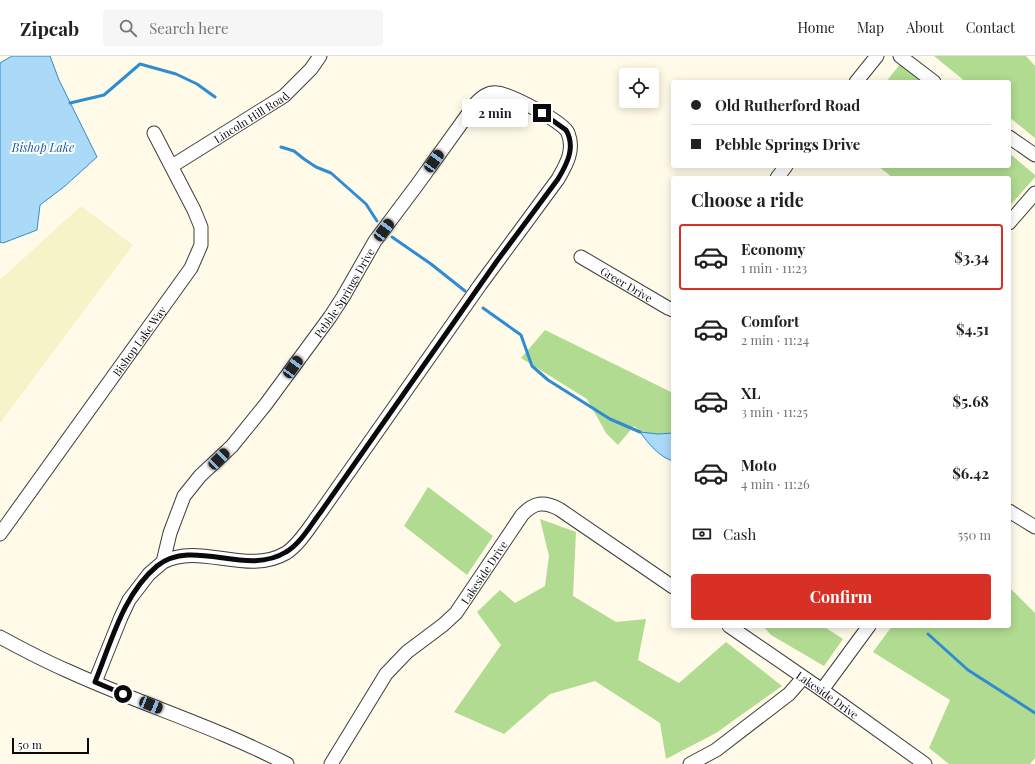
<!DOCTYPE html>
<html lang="en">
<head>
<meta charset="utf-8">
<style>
  :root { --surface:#fff; --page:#f6f6f6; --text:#202124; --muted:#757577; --line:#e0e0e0; --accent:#d93025 }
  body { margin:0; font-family:"Playfair Display",serif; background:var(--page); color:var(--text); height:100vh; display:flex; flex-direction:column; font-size:15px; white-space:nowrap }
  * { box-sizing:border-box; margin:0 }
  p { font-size:13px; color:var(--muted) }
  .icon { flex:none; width:22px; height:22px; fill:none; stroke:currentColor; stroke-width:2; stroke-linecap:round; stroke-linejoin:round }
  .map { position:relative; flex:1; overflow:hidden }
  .panel { position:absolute; left:671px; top:120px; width:340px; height:452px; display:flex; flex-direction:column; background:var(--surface); border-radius:4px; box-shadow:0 2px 10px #0003 }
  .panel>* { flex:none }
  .banner { position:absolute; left:671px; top:24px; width:340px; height:88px; border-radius:4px; box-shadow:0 2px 10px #0003; display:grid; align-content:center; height:88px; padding:0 20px; background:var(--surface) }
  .fabs { position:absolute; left:619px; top:12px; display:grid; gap:8px }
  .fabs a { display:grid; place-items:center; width:40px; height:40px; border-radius:4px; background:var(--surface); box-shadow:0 2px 10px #0003; font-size:20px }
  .scale { position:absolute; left:12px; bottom:10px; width:77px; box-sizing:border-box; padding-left:4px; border:2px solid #0a0a0a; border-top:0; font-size:11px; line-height:14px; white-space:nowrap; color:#0a0a0a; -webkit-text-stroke:3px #fff; paint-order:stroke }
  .end { position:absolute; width:18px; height:18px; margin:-9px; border:5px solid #0a0a0a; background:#fff; box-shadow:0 0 0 2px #fff }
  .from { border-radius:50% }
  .bubble { position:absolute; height:28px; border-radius:4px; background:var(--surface); box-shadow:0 2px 10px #0003; font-size:13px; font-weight:700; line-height:28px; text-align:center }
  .car { position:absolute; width:12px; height:24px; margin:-12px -6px; border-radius:5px; box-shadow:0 0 3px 1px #0007; background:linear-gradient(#222 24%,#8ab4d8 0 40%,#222 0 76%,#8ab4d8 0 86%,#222 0) }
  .banner b { display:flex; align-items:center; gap:14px; height:38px; font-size:15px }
  .banner b+b { border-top:1px solid var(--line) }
  .banner i { width:10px; height:10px; background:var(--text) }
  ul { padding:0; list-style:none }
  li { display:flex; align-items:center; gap:12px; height:66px; margin:0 8px 6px; padding:0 12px; border:2px solid transparent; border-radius:4px }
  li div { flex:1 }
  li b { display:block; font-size:15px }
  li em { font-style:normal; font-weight:700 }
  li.active { border-color:var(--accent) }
  li>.icon { width:36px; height:36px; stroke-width:1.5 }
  h2 { padding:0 20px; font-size:18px; line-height:48px }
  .pay { display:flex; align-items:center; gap:10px; height:44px; padding:0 20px; font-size:15px }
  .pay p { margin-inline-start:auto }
  .primary-button { display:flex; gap:8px; margin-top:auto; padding:8px 20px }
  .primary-button a { flex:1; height:46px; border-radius:4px; background:var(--accent); color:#fff; font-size:16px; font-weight:700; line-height:46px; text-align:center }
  header { display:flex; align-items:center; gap:24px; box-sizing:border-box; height:56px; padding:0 20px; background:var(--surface); border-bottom:1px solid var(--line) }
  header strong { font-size:19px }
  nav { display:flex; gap:22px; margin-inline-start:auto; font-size:14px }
  .search { width:280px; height:36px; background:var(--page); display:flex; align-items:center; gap:10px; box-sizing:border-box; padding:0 14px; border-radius:4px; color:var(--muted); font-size:15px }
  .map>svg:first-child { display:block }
  .farmland { fill:#f5f3c8 }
  .forest { fill:#b0db90 }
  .water { fill:#abd9f8; stroke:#2f8cd2 }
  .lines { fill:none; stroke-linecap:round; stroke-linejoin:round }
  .stream { stroke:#2f8cd2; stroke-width:3 }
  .minor-casing { stroke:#3d3d3d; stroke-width:15 }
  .minor { stroke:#fff; stroke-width:13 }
  .route { stroke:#0a0a0a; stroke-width:5 }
  .labels { text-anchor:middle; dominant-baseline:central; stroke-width:4; stroke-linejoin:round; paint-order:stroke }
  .street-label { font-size:11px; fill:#0a0a0a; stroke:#fff }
  .water-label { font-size:12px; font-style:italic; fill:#115d9f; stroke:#fff }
</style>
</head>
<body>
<header>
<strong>Zipcab</strong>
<div class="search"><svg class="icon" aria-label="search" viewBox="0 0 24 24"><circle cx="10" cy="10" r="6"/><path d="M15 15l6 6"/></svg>Search here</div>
<nav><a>Home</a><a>Map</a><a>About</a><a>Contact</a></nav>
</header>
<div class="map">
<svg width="1035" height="708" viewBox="0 0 1035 708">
  <rect width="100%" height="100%" fill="#fffbe8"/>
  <path class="farmland" d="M81,150L133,189L0,367V222H2Z"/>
  <path class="forest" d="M934,0H1026L1035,10V82L1009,61V26H966Z
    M901,7L924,26H886Z
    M1009,97L1035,119V121L1009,151V122H893L878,110H1009Z
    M545,274L673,337V401L634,370L618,389L606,377L587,343L521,302Z
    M428,431L493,480L467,519L404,470Z
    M540,463L576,476L573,540L616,566L646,563L638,604L679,627L726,586L782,630L716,677L666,703L660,667L595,625L550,638L504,678L454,656L501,589L477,556L500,534L515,547L545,530L549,500Z
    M1009,531L1035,557V702L1030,708H949L929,692L950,644L873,596L892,570H1009Z
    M763,570H823L843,583L824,610L771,579Z"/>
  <path class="water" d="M12,0H50L59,24L97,101L65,130L40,149L37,174L3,187L0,186V7Z
    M640,376L658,378L673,377V405C659,401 648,387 640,376Z"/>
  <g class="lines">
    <path class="stream" d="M70,47L104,39L140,8L176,18L197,28L215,41
      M281,91L294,95L304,103L316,111L331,117L366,148L377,165
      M392,181L431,208L465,235
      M483,252L521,279L532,310L548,324L610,363L640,376
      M928,578L968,614L1035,657"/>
    <defs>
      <g id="minor">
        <path d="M900,0L934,26"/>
        <path d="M856,26L877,0"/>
        <path d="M1009,81L1035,99"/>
        <path id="s1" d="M172,110L284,40L311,13L320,0"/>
        <path d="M777,122L786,110"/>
        <path d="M1009,167L1035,137"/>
        <path id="s2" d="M581,201L668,252L673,254"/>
        <path d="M1009,455L1035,471"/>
        <path id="s3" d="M0,478L191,212L201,189V171L194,154L154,77"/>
        <path id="s4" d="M729,570L822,634L925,708"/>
        <path d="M0,581C22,593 45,605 68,615C140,648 216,671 287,708"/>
        <path id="s5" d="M95,626L121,561L129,544L149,518L163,506L170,477L184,440L200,420L232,390L266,348L330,261L343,241L375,185L417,129L476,47C482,41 488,36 497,37C510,38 564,66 568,77C575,94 566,109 558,123L480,229L320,457C310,470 300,488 286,497C247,520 201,486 163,506"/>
        <path d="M822,634L869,570"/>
        <path id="s6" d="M331,708L386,618L407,596L443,569L456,557L522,459C534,446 544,445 559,453L673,531"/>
        <path d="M690,708L716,694L789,638L803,622"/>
      </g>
    </defs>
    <use href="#minor" class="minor-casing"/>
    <use href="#minor" class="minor"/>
  </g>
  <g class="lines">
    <path class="route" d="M123,638L95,626C111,587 123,538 157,510C193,481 246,521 286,496C300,488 310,470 320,457L497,205L558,123C567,108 576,91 566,74L542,57"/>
  </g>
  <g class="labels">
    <g class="street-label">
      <text stroke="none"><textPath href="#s1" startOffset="93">Lincoln Hill Road</textPath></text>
      <text stroke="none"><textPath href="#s2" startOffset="53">Greer Drive</textPath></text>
      <text stroke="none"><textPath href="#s5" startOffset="469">Pebble Springs Drive</textPath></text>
      <text stroke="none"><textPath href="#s3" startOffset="238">Bishop Lake Way</textPath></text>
      <text stroke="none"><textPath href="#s6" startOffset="248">Lakeside Drive</textPath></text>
      <text stroke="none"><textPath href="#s4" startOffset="120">Lakeside Drive</textPath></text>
    </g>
    <g class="water-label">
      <text x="43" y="91">Bishop Lake</text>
    </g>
  </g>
</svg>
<div class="fabs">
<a><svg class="icon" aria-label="locate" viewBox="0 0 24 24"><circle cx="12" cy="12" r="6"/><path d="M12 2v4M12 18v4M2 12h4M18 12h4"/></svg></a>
</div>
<div class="scale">50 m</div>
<i class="end from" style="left:123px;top:638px"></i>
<i class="end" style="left:542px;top:57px"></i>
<div class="bubble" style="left:462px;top:43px;width:66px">2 min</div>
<i class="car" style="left:434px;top:105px;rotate:35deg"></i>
<i class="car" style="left:384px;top:174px;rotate:37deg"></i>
<i class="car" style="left:293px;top:311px;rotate:36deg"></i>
<i class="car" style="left:219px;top:403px;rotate:45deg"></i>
<i class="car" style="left:151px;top:649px;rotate:112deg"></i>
<div class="banner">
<b><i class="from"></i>Old Rutherford Road</b>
<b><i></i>Pebble Springs Drive</b>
</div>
<section class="panel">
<h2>Choose a ride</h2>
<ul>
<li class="active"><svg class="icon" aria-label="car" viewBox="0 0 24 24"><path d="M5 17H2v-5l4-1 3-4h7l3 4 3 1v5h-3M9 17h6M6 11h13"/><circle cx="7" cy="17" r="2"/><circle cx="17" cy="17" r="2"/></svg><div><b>Economy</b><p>1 min · 11:23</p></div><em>$3.34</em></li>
<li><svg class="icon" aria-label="car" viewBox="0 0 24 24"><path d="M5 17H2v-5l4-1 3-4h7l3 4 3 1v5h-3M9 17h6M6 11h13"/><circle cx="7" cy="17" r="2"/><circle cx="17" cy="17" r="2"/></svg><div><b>Comfort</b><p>2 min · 11:24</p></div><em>$4.51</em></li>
<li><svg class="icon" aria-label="car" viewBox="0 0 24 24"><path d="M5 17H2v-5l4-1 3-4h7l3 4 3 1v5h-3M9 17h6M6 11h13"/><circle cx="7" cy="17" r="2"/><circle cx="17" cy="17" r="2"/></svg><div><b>XL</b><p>3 min · 11:25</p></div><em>$5.68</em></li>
<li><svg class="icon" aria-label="car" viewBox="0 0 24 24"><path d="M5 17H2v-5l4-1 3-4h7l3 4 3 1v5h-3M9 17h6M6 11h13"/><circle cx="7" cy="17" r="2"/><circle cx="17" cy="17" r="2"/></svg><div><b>Moto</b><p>4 min · 11:26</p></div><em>$6.42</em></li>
</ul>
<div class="pay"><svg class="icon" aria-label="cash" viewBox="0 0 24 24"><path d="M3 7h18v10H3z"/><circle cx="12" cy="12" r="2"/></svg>Cash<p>550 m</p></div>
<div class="primary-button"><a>Confirm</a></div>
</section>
</div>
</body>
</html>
